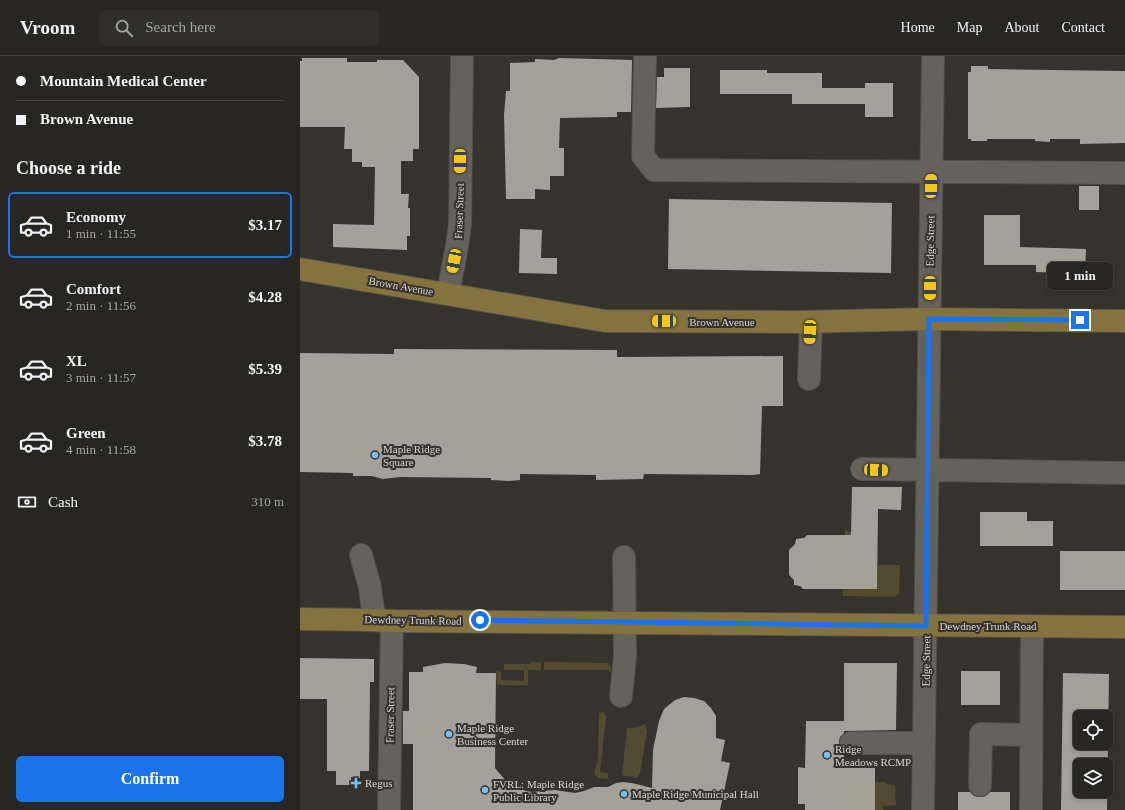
<!DOCTYPE html>
<html lang="en">
<head>
<meta charset="utf-8">
<style>
  :root { --surface:#282622; --page:#302e2a; --text:#f1f3f6; --muted:#a5a5a5; --line:#444340; --accent:#1a73e8 }
  body { margin:0; font-family:"Times New Roman",serif; background:var(--page); color:var(--text); height:100vh; display:flex; flex-direction:column; font-size:15px; white-space:nowrap }
  * { box-sizing:border-box; margin:0 }
  p { font-size:13px; color:var(--muted) }
  .icon { flex:none; width:22px; height:22px; fill:none; stroke:currentColor; stroke-width:2; stroke-linecap:round; stroke-linejoin:round }
  .map { position:relative; flex:1; overflow:hidden }
  .sheet { display:flex; flex-direction:column; background:var(--surface); width:300px }
  .sheet>* { flex:none }
  .guide { display:grid; align-content:center; height:88px; padding:0 16px; background:var(--surface) }
  .tools { position:absolute; left:773px; top:654px; display:grid; gap:8px }
  .tools a { display:grid; place-items:center; width:40px; height:40px; border-radius:6px; background:var(--surface); box-shadow:0 2px 6px #0003,0 0 0 1px var(--line); font-size:20px }
  .end { position:absolute; width:18px; height:18px; margin:-9px; border:5px solid #1a73e8; background:#fff; box-shadow:0 0 0 2px #fff }
  .from { border-radius:50% }
  .bubble { position:absolute; height:28px; border-radius:6px; background:var(--surface); box-shadow:0 2px 6px #0003,0 0 0 1px var(--line); font-size:13px; font-weight:800; line-height:28px; text-align:center }
  .car { position:absolute; width:12px; height:24px; margin:-12px -6px; border-radius:5px; box-shadow:0 0 3px 1px #0007; background:linear-gradient(#f5c518 24%,#345 0 40%,#f5c518 0 76%,#345 0 86%,#f5c518 0) }
  .guide b { display:flex; align-items:center; gap:14px; height:38px; font-size:15px }
  .guide b+b { border-top:1px solid var(--line) }
  .guide i { width:10px; height:10px; background:var(--text) }
  ul { padding:0; list-style:none }
  li { display:flex; align-items:center; gap:12px; height:66px; margin:0 8px 6px; padding:0 8px; border:2px solid transparent; border-radius:6px }
  li div { flex:1 }
  li b { display:block; font-size:15px }
  li em { font-style:normal; font-weight:800 }
  li.active { border-color:var(--accent) }
  li>.icon { width:36px; height:36px; stroke-width:1.5 }
  h2 { padding:0 16px; font-size:18px; line-height:48px }
  .pay { display:flex; align-items:center; gap:10px; height:44px; padding:0 16px; font-size:15px }
  .pay p { margin-inline-start:auto }
  .action { display:flex; gap:8px; margin-top:auto; padding:8px 16px }
  .action a { flex:1; height:46px; border-radius:6px; background:var(--accent); color:#fff; font-size:16px; font-weight:800; line-height:46px; text-align:center }
  header { display:flex; align-items:center; gap:24px; box-sizing:border-box; height:56px; padding:0 20px; background:var(--surface); border-bottom:1px solid var(--line) }
  header strong { font-size:19px }
  nav { display:flex; gap:22px; margin-inline-start:auto; font-size:14px }
  .search { width:280px; height:36px; background:var(--page); display:flex; align-items:center; gap:10px; box-sizing:border-box; padding:0 14px; border-radius:6px; color:var(--muted); font-size:15px }
  main { display:flex; flex:1; min-height:0 }
  .map>svg:first-child { display:block }
  .green { fill:#534a32 }
  .building { fill:#a4a199; fill-rule:evenodd }
  .lines { fill:none; stroke-linecap:round; stroke-linejoin:round }
  .minor-casing { stroke:#514f4a; stroke-width:24 }
  .major-casing { stroke:#514f4a; stroke-width:24 }
  .minor { stroke:#65625b; stroke-width:22 }
  .major { stroke:#85733f; stroke-width:22 }
  .route { stroke:#1a73e8; stroke-width:5 }
  .poi-dot { fill:#71c1f5; stroke:#36332d; stroke-width:1.5 }
  .labels { text-anchor:middle; dominant-baseline:central; stroke-width:4; stroke-linejoin:round; paint-order:stroke }
  .street-label { font-size:11px; fill:#d7d6d2; stroke:#36332d }
  .poi-label { font-size:11px; fill:#d7d6d2; stroke:#36332d; text-anchor:start }
</style>
</head>
<body>
<header>
<strong>Vroom</strong>
<div class="search"><svg class="icon" aria-label="search" viewBox="0 0 24 24"><circle cx="10" cy="10" r="6"/><path d="M15 15l6 6"/></svg>Search here</div>
<nav><a>Home</a><a>Map</a><a>About</a><a>Contact</a></nav>
</header>
<main>
<section class="sheet">
<div class="guide">
<b><i class="from"></i>Mountain Medical Center</b>
<b><i></i>Brown Avenue</b>
</div>
<h2>Choose a ride</h2>
<ul>
<li class="active"><svg class="icon" aria-label="car" viewBox="0 0 24 24"><path d="M5 17H2v-5l4-1 3-4h7l3 4 3 1v5h-3M9 17h6M6 11h13"/><circle cx="7" cy="17" r="2"/><circle cx="17" cy="17" r="2"/></svg><div><b>Economy</b><p>1 min · 11:55</p></div><em>$3.17</em></li>
<li><svg class="icon" aria-label="car" viewBox="0 0 24 24"><path d="M5 17H2v-5l4-1 3-4h7l3 4 3 1v5h-3M9 17h6M6 11h13"/><circle cx="7" cy="17" r="2"/><circle cx="17" cy="17" r="2"/></svg><div><b>Comfort</b><p>2 min · 11:56</p></div><em>$4.28</em></li>
<li><svg class="icon" aria-label="car" viewBox="0 0 24 24"><path d="M5 17H2v-5l4-1 3-4h7l3 4 3 1v5h-3M9 17h6M6 11h13"/><circle cx="7" cy="17" r="2"/><circle cx="17" cy="17" r="2"/></svg><div><b>XL</b><p>3 min · 11:57</p></div><em>$5.39</em></li>
<li><svg class="icon" aria-label="car" viewBox="0 0 24 24"><path d="M5 17H2v-5l4-1 3-4h7l3 4 3 1v5h-3M9 17h6M6 11h13"/><circle cx="7" cy="17" r="2"/><circle cx="17" cy="17" r="2"/></svg><div><b>Green</b><p>4 min · 11:58</p></div><em>$3.78</em></li>
</ul>
<div class="pay"><svg class="icon" aria-label="cash" viewBox="0 0 24 24"><path d="M3 7h18v10H3z"/><circle cx="12" cy="12" r="2"/></svg>Cash<p>310 m</p></div>
<div class="action"><a>Confirm</a></div>
</section>
<div class="map">
<svg width="825" height="754" viewBox="0 0 825 754">
  <rect width="100%" height="100%" fill="#36332d"/>
  <path class="green" d="M545,473L549,476H551V532L577,533L578,509H600L599,538L594,541L543,540V533H544Z
    M230,606H241V614H228V629H197L196,615L201,616V624L224,625V614H204V608H230Z
    M244,606L309,607L311,615L310,617L309,614H244Z
    M304,656L306,661L300,716L308,717V723L299,722L294,718L298,704L299,657Z
    M345,668L347,676L340,717L337,722L322,719L327,672L338,671Z
    M575,726H585L587,728L595,729L596,749L583,750V754H575Z"/>
  <path class="building" d="M2,2H47V6H77V4H103L119,21V93H113V105H101V138H109L108,152H110V180H107V194L33,191V168L74,169L75,111H62V106H52V93H44L45,71H0V5H2Z
    M259,2L332,4L331,56H317V61L260,62L259,92H264V120H250V134L235,133V143H206L204,59L206,35H210V7L235,6V3L254,4Z
    M671,10H688V13L825,15V87L780,88V83H750V86L735,85V83H687V85H671V83H668V16H671Z
    M364,12H390V51L356,52L357,21H364Z
    M420,14H467V17H522V32H565V27H593V61H565V48H492V38H420Z
    M779,130H799V154H779Z
    M369,143L592,147L591,217L368,213Z
    M684,159H720V191L786,193L785,218L736,216V209H684Z
    M220,173L242,174L241,202H257V218L219,217Z
    M94,293L317,294V301L483,300V350H462L460,418L453,419L344,418L343,423L296,424V419L220,418V424L209,425L191,424V422L100,421L83,423L72,420H53V417L0,416V297L94,298Z
    M552,431H602L601,454L578,453L577,533H503L500,530L494,529V524L489,519V494L495,488L496,483L504,482L507,479H551Z
    M680,456H727V465H753V490H680Z
    M760,495H825V534H760Z
    M0,602L74,603V626H70L69,715H60V722L51,721V729H36V715H27V643H0Z
    M145,607L164,608L177,611L176,617H196L195,712L207,726L226,735L232,736L255,734L275,737L284,735L294,731H308L316,727L323,726L332,727L352,732L353,694L359,665L364,653L375,644L384,641L394,642L404,645L411,652L416,660V682L425,684L421,705L430,707L420,754H113V688H103V655H109V616H123V611Z
    M544,607H597L596,674L544,675Z
    M661,615H700V649H661Z
    M763,617L809,618L807,754H761ZM780,661H806V687H780ZM780,709H806V735H780Z
    M506,665H544V677L540,681L539,687L540,693L544,697V711L575,712V754H505V748H498V711L505,712Z
    M658,736H670L674,740L680,741L686,740L690,736H710V754H658Z"/>
  <g class="lines">
    <defs>
      <path id="minor" d="M345,0L343,100L354,114L825,117
        M148,238L157,190L160,168L162,0
        M509,323L511,266
        M562,413L825,417
        M61,499L70,531L74,563
        M321,640L325,600L324,501
        M551,687H624
        M680,729L681,678L731,679
        M89,754L92,565
        M623,754L633,0
        M731,754L732,570"/>
      <path id="major" d="M0,213L305,265L498,266L629,263L825,265
        M0,563C32,563 64,564 95,565C339,566 582,569 825,571"/>
    </defs>
    <use href="#minor" class="minor-casing"/>
    <use href="#major" class="major-casing"/>
    <use href="#minor" class="minor"/>
    <use href="#major" class="major"/>
  </g>
  <g class="lines">
    <path class="route" d="M180,564L626,570L629,263L780,264"/>
  </g>
  <g class="poi-dot">
    <circle cx="75" cy="399" r="4"/>
    <circle cx="149" cy="678" r="4"/>
    <circle cx="527" cy="699" r="4"/>
    <path d="M54 721h4v4h4v4h-4v4h-4v-4h-4v-4h4z"/>
    <circle cx="185" cy="734" r="4"/>
    <circle cx="324" cy="738" r="4"/>
  </g>
  <g class="labels">
    <g class="street-label">
      <text transform="translate(159 155) rotate(-88)">Fraser Street</text>
      <text transform="translate(630 185) rotate(-89)">Edge Street</text>
      <text transform="translate(101 230) rotate(10)">Brown Avenue</text>
      <text x="422" y="266">Brown Avenue</text>
      <text transform="translate(113 564) rotate(1)">Dewdney Trunk Road</text>
      <text x="688" y="570">Dewdney Trunk Road</text>
      <text transform="translate(626 605) rotate(-89)">Edge Street</text>
      <text transform="translate(90 659) rotate(-89)">Fraser Street</text>
    </g>
    <g class="poi-label">
      <text x="83" y="393">Maple Ridge<tspan x="83" dy="13">Square</tspan></text>
      <text x="157" y="672">Maple Ridge<tspan x="157" dy="13">Business Center</tspan></text>
      <text x="535" y="693">Ridge<tspan x="535" dy="13">Meadows RCMP</tspan></text>
      <text x="65" y="727">Regus</text>
      <text x="193" y="728">FVRL: Maple Ridge<tspan x="193" dy="13">Public Library</tspan></text>
      <text x="332" y="738">Maple Ridge Municipal Hall</text>
    </g>
  </g>
</svg>
<div class="tools">
<a><svg class="icon" aria-label="locate" viewBox="0 0 24 24"><circle cx="12" cy="12" r="6"/><path d="M12 2v4M12 18v4M2 12h4M18 12h4"/></svg></a>
<a><svg class="icon" aria-label="layers" viewBox="0 0 24 24"><path d="M12 4l9 5-9 5-9-5zM3 14l9 5 9-5"/></svg></a>
</div>
<i class="end from" style="left:180px;top:564px"></i>
<i class="end" style="left:780px;top:264px"></i>
<div class="bubble" style="left:747px;top:206px;width:66px">1 min</div>
<i class="car" style="left:160px;top:105px;rotate:181deg"></i>
<i class="car" style="left:631px;top:130px;rotate:1deg"></i>
<i class="car" style="left:154px;top:205px;rotate:191deg"></i>
<i class="car" style="left:630px;top:232px;rotate:180deg"></i>
<i class="car" style="left:364px;top:265px;rotate:270deg"></i>
<i class="car" style="left:510px;top:276px;rotate:183deg"></i>
<i class="car" style="left:576px;top:414px;rotate:92deg"></i>
</div>
</main>
</body>
</html>
